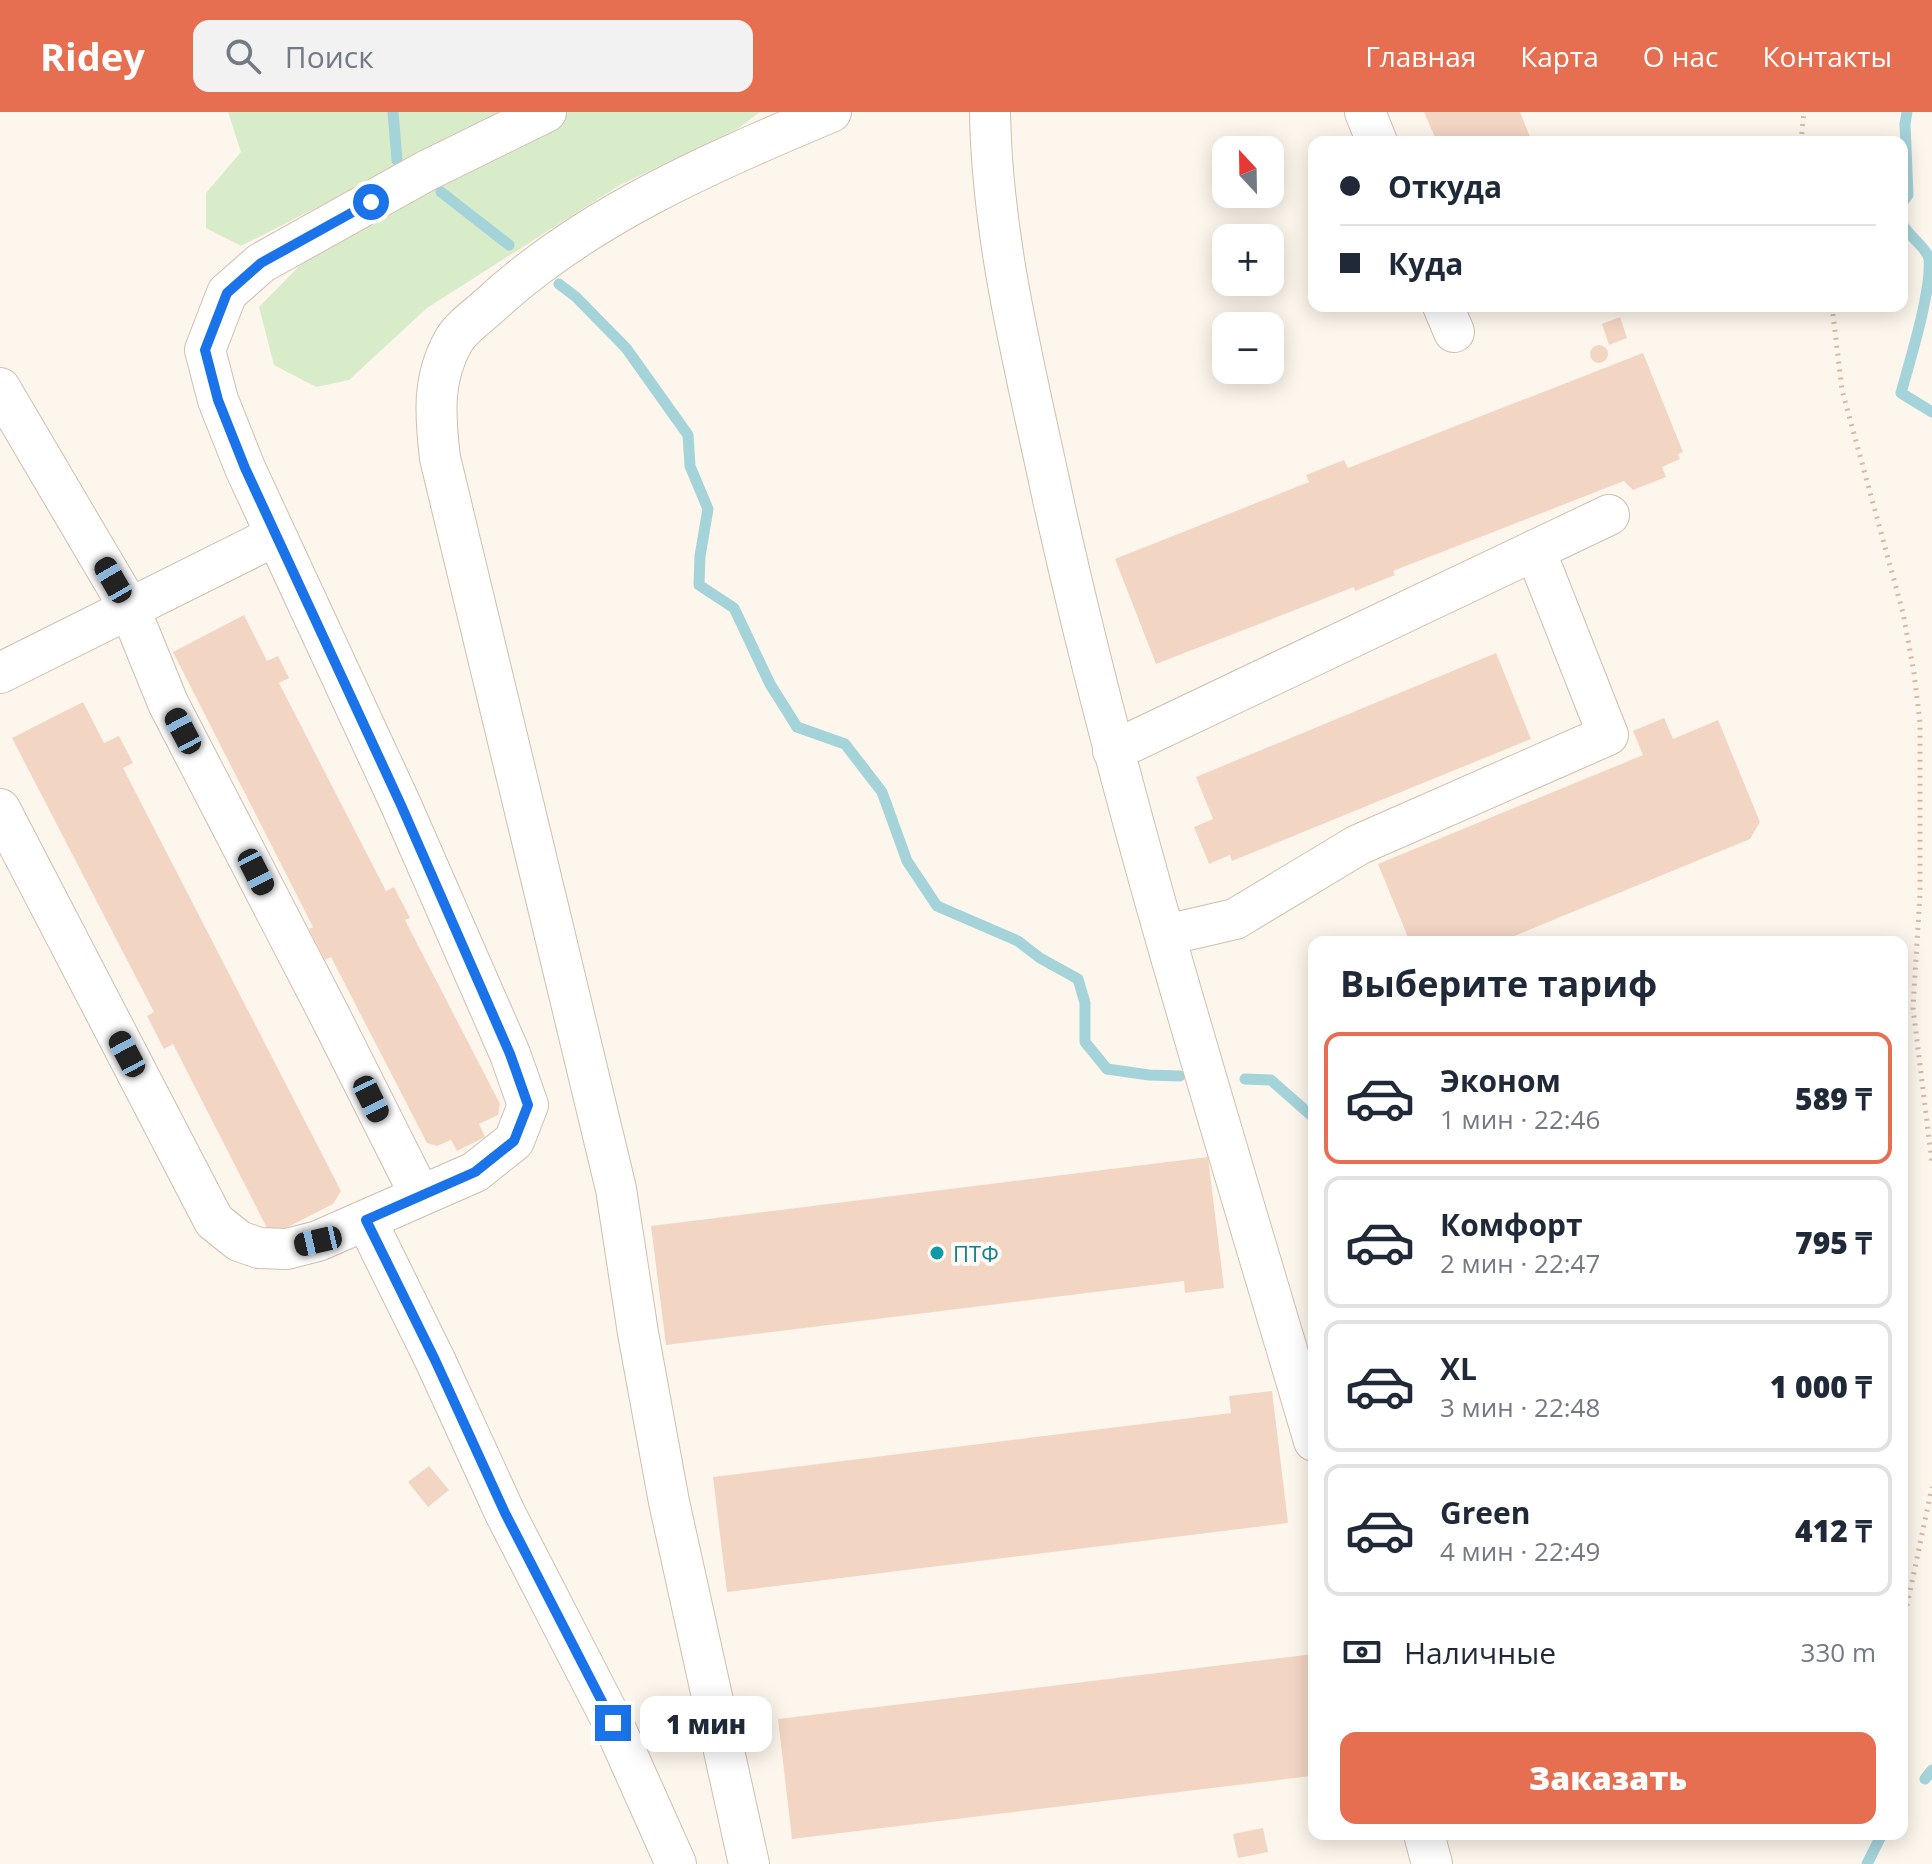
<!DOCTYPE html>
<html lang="ru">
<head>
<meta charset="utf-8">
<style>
  :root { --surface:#fff; --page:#f2f2f3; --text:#1f2937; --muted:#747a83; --line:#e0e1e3; --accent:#e76f51 }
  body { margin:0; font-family:"Open Sans",sans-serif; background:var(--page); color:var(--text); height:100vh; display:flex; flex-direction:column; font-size:30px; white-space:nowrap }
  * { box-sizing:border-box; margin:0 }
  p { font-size:26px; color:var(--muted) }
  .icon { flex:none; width:44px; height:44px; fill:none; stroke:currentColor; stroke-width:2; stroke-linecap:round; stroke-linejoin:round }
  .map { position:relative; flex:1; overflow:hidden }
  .drawer { position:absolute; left:1308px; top:824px; width:600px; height:904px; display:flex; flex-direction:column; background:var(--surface); border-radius:16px; box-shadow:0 4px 20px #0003 }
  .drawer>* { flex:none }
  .hud { position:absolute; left:1308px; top:24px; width:600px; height:176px; border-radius:16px; box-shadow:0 4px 20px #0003; display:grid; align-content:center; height:176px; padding:0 32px; background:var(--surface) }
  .needle { width:52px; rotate:338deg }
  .tools { position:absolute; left:1212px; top:24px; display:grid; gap:16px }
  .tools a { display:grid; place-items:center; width:72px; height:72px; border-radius:16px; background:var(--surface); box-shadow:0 4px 20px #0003; font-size:40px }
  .end { position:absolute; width:36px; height:36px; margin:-18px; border:10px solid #1a73e8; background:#fff; box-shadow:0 0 0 4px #fff }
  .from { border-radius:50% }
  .bubble { position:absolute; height:56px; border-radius:16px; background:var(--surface); box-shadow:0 4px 20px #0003; font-size:26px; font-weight:800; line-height:56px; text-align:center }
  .car { position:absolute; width:24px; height:48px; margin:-24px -12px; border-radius:10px; box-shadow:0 0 6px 2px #0007; background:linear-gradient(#222 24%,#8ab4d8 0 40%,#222 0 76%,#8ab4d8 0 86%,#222 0) }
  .hud b { display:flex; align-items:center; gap:28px; height:76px; font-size:30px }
  .hud b+b { border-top:2px solid var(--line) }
  .hud i { width:20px; height:20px; background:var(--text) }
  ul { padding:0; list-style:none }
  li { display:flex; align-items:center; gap:24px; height:132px; margin:0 16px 12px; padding:0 16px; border:4px solid var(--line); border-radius:16px }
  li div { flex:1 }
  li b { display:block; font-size:30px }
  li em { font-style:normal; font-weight:800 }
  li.current { border-color:var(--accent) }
  li>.icon { width:72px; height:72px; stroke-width:1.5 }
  h2 { padding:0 32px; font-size:36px; line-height:96px }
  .pay { display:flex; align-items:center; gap:20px; height:88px; padding:0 32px; font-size:30px }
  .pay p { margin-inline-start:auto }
  .action { display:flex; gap:16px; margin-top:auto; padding:16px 32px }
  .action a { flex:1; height:92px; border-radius:16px; background:var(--accent); color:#fff; font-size:32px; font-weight:800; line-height:92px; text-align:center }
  header { display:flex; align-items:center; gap:48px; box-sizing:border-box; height:112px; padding:0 40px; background:var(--accent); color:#fff }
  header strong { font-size:38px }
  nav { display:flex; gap:44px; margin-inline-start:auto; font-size:28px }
  .search { width:560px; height:72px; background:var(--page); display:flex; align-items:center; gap:20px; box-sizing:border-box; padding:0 28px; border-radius:16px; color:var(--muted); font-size:30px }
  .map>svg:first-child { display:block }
  .green { fill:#d8ecc9 }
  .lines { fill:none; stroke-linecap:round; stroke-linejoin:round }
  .stream { stroke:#a5d3da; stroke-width:11 }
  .building { fill:#f3d5c3 }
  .minor-casing { stroke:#d1beb0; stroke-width:42 }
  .path { stroke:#d9b8a5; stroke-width:5; stroke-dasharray:2 6; stroke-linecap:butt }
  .minor { stroke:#fff; stroke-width:40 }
  .route { stroke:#1a73e8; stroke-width:10 }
  .culture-dot { fill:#0f9aa8; stroke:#fffaf3; stroke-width:3 }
  .labels { text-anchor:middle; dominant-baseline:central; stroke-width:8; stroke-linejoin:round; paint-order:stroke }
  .culture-label { font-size:22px; fill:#0d838f; stroke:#fffaf3; text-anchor:start }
</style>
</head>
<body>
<header>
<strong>Ridey</strong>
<div class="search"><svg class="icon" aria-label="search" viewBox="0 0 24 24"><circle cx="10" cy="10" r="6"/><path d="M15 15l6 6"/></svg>Поиск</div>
<nav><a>Главная</a><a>Карта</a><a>О нас</a><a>Контакты</a></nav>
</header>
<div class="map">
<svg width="1932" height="1752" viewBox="0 0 1932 1752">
  <rect width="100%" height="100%" fill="#fdf6ec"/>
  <path class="green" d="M228,0H504L241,134L206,116V81L241,40Z
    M568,0H760L739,16L620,73L427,196L349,268L316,275L274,253L259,195L317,136Z"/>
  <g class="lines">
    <path class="stream" d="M393,0L397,48
      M441,80L509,133
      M1902,91L1908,83L1905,12L1907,0
      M1902,111C1908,124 1925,134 1929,146C1932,178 1910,248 1901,281L1932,300
      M559,172L576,185L626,236L688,323L690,354L708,397L700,444L699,473L734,496L770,572L797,615L845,632L882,680L907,749L937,794L1018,829L1040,846L1078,867L1085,891V930L1107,957L1149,963L1180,964
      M1245,967L1271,968L1314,1006
      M1925,1667L1932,1658
      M1867,1752L1882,1722"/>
  </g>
  <path class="building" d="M1424,0H1520L1532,30H1437Z
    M1620,205L1627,226L1609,233L1602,212Z
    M1590 242a9 9 0 1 1 18 0a9 9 0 1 1-18 0Z
    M1643,241L1683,340L1678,342L1680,347L1662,355L1666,365L1633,378L1624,369L1393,459L1395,463L1355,479L1354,475L1156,552L1115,447L1309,370L1306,363L1344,348L1348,356Z
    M244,503L267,549L278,544L289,566L279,571L386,779L394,775L410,806L405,808L500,992L498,1003L479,1012L485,1025L457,1039L451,1028L437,1034L427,1031L331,845L325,848L309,817L313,815L173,540Z
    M1496,541L1531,627L1232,749L1230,743L1209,752L1194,715L1213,707L1196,665Z
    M83,590L104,631L119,624L133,651L123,656L341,1079L333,1092L282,1118L267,1116L173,932L164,937L147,904L154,900L12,626Z
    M1664,606L1673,627L1718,608L1760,710L1750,727L1500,830H1410L1378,752L1643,643L1633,619Z
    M1208,1045L1224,1176L1185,1181L1184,1169L666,1233L651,1114Z
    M1272,1279L1288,1411L727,1480L713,1365L1231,1301L1229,1284Z
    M429,1354L449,1378L428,1395L408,1370Z
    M1314,1542V1676H1312L1311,1664L792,1727L778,1607Z
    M1263,1716L1268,1740L1238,1746L1233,1722Z"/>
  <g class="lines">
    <defs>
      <path id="minor" d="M990,0C992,131 1026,259 1053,387C1123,705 1222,1016 1314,1329
        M1365,0L1377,30
        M1443,194L1454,220
        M0,276L129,495L168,591L329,902L420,1083
        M0,561L275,424
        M1113,639L1609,403
        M0,697L214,1109L239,1129L259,1136L287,1137L318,1129L475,1060L514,1029L528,993L510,942L401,693L245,356L218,288L205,238L227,181L261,151L426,59L546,0
        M1166,823L1235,807L1358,733L1608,623L1535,438
        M366,1108L435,1248L505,1401L613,1611L676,1752
        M1424,1722L1432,1752
        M749,1752L669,1390L638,1221L616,1077L440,346C435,303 432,266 454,228C462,215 478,204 489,194C586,104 710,51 831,0"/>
    </defs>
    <use href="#minor" class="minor-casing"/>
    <path class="path" d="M1801,30L1804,0
      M1832,194L1842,278L1903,501L1914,561L1920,611V781L1913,896L1932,1051
      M1902,1517L1932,1375"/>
    <use href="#minor" class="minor"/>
  </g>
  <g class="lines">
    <path class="route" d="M371,90L261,151L227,181L205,238L218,288L245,356L401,693L510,942L528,993L514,1029L475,1060L366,1108L435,1248L505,1401L613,1611"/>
  </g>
  <circle class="culture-dot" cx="937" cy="1141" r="8"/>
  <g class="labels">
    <g class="culture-label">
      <text x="953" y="1141">ПТФ</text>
    </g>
  </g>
</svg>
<div class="tools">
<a><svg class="needle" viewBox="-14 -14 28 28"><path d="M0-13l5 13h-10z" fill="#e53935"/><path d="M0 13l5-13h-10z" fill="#747a83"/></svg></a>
<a>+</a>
<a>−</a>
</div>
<i class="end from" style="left:371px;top:90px"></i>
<i class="end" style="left:613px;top:1611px"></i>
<div class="bubble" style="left:640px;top:1584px;width:132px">1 мин</div>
<i class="car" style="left:113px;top:468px;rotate:330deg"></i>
<i class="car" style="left:183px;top:619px;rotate:332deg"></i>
<i class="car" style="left:256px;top:760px;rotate:153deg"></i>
<i class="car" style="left:127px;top:942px;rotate:332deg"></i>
<i class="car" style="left:371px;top:987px;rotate:154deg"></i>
<i class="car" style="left:318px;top:1129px;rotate:257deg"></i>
<div class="hud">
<b><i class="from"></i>Откуда</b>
<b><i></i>Куда</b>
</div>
<section class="drawer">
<h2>Выберите тариф</h2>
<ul>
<li class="current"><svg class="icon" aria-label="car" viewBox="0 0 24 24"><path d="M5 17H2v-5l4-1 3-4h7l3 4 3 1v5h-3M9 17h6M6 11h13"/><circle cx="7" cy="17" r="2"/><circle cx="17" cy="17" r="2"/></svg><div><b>Эконом</b><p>1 мин · 22:46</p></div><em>589 ₸</em></li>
<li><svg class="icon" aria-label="car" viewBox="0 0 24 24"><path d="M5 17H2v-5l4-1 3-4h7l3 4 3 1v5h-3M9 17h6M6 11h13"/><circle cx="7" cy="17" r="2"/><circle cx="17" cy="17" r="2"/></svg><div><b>Комфорт</b><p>2 мин · 22:47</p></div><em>795 ₸</em></li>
<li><svg class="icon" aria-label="car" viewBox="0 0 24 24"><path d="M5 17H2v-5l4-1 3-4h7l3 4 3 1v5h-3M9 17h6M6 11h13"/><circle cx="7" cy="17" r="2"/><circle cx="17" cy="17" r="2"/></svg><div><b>XL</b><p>3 мин · 22:48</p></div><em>1 000 ₸</em></li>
<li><svg class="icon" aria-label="car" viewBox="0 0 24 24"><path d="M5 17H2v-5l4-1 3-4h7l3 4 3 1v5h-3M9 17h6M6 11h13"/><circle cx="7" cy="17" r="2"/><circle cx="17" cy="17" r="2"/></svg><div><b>Green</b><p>4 мин · 22:49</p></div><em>412 ₸</em></li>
</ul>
<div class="pay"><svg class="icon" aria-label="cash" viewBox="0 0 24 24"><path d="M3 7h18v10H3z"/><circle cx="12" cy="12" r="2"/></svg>Наличные<p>330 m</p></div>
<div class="action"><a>Заказать</a></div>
</section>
</div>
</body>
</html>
